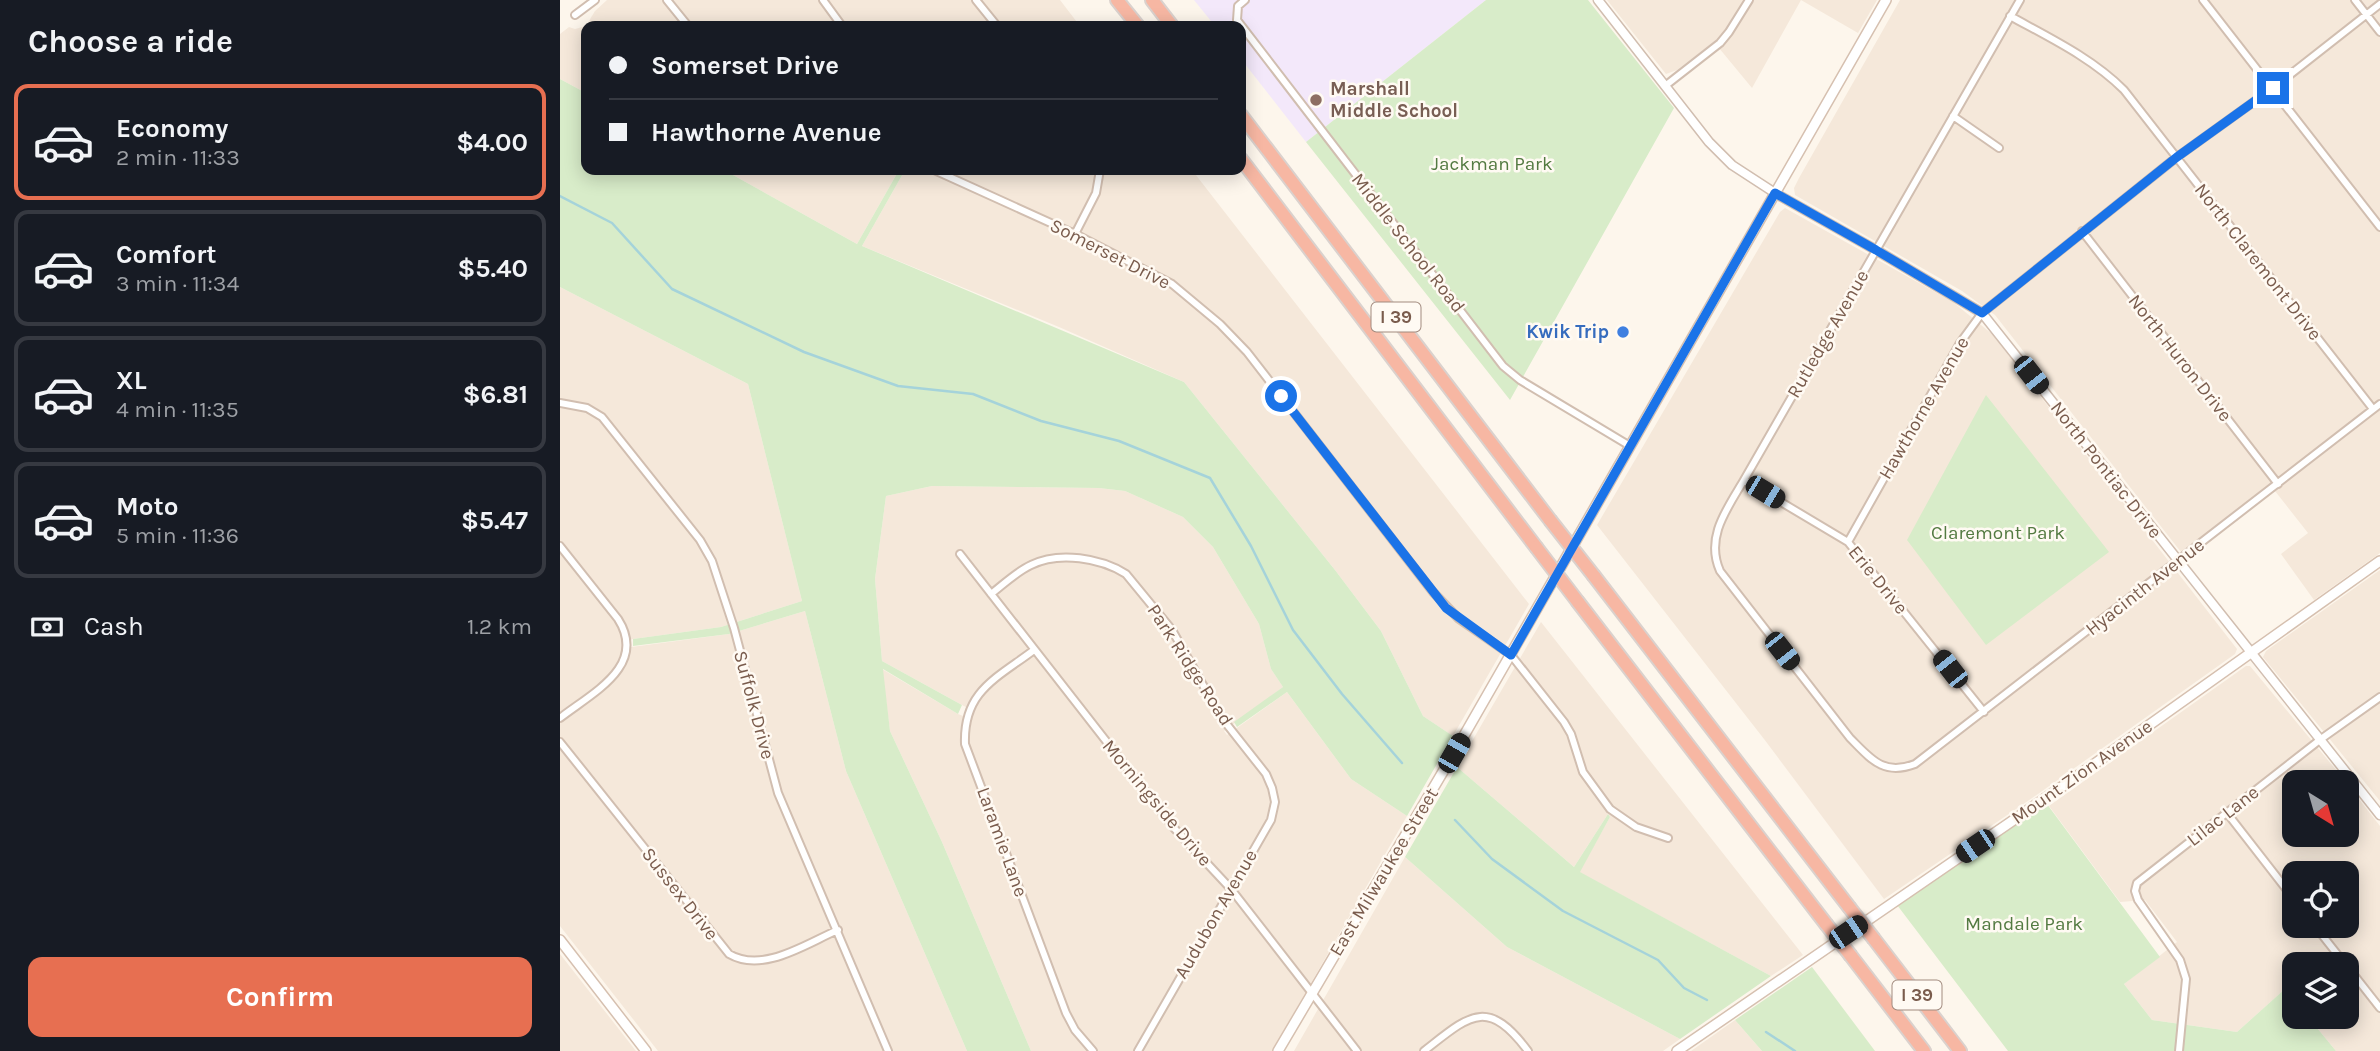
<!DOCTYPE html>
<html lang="en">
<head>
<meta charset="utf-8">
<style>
  :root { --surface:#171b24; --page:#242831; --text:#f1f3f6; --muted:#9ea1a6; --line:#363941; --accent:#e76f51 }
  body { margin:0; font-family:Karla,sans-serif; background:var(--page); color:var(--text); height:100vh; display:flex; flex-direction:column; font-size:26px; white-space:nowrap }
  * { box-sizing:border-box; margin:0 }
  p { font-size:23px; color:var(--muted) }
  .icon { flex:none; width:38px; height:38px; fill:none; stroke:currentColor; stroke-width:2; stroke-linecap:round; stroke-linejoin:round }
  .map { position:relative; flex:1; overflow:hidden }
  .sheet { display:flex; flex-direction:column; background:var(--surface); width:560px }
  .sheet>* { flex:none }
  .guide { position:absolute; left:21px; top:21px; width:665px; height:154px; border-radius:14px; box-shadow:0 4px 18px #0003; display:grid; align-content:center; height:154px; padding:0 28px; background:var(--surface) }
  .needle { width:46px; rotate:143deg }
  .controls { position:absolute; left:1722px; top:770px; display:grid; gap:14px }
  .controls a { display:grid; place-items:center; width:77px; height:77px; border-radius:14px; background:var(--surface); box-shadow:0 4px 18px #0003; font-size:35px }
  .end { position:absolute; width:32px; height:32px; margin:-16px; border:9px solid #1a73e8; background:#fff; box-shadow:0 0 0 4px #fff }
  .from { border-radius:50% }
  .car { position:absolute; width:21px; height:42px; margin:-21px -10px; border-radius:9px; box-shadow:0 0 5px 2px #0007; background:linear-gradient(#222 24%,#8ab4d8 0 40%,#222 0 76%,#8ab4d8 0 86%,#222 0) }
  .guide b { display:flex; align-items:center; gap:24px; height:66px; font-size:26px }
  .guide b+b { border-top:2px solid var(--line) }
  .guide i { width:18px; height:18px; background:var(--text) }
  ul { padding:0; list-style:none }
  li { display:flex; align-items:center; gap:21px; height:116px; margin:0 14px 10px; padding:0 14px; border:4px solid var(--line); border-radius:14px }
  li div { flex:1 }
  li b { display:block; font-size:26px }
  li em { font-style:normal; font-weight:700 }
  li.active { border-color:var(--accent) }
  li>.icon { width:63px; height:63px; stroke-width:1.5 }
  h2 { padding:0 28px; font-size:32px; line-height:84px }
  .pay { display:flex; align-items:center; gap:18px; height:77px; padding:0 28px; font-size:26px }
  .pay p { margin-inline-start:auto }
  .cta { display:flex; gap:14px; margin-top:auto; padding:14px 28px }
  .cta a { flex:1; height:80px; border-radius:14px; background:var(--accent); color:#fff; font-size:28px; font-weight:700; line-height:80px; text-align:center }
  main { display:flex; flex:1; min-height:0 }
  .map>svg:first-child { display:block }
  .residential { fill:#f5e8da; fill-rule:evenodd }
  .education { fill:#f3e8fa }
  .green { fill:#d8ecc9 }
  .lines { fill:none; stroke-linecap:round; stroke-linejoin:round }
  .stream { stroke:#a5d3da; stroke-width:2.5 }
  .minor-casing { stroke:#d1beb0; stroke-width:10 }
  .tertiary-casing { stroke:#d1beb0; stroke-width:11 }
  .secondary-casing { stroke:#d6c0b0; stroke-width:12 }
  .motorway-casing { stroke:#dad1cd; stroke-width:16 }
  .minor { stroke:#fff; stroke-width:6 }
  .tertiary { stroke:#fff; stroke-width:8 }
  .secondary { stroke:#fff; stroke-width:9 }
  .motorway { stroke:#f7b7a3; stroke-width:12 }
  .motorway-bridge-casing { stroke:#dad1cd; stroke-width:16; stroke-linecap:butt }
  .motorway-bridge { stroke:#f7b7a3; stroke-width:12 }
  .route { stroke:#1a73e8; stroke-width:9 }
  .education-dot { fill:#8d6e63; stroke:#fffaf3; stroke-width:2.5 }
  .shop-dot { fill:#3f7fe0; stroke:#fffaf3; stroke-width:2.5 }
  .labels { text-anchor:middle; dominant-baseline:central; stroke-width:5; stroke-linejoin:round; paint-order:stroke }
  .shield { fill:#fffaf3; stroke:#a28b7f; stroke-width:2 }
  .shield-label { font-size:18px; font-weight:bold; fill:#7a5c4d }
  .education-label { font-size:19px; font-weight:bold; fill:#785e54; stroke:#fffaf3; text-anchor:start }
  .park-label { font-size:19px; fill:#537a41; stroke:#fffaf3 }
  .street-label { font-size:19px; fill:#7a5c4d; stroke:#fffaf3 }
  .shop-label { font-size:19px; font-weight:bold; fill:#366cbe; stroke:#fffaf3; text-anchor:end }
</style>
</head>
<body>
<main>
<section class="sheet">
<h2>Choose a ride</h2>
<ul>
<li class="active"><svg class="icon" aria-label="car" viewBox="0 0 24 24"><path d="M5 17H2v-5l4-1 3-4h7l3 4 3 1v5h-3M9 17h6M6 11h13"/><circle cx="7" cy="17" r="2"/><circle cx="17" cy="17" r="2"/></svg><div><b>Economy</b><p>2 min · 11:33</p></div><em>$4.00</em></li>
<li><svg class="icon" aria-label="car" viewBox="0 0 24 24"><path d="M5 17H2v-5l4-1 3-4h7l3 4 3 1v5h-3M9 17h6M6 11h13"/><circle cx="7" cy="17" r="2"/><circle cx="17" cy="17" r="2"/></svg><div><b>Comfort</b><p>3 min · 11:34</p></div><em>$5.40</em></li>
<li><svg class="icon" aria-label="car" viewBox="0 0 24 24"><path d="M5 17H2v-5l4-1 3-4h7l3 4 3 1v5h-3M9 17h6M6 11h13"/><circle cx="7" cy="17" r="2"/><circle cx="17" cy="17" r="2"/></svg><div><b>XL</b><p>4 min · 11:35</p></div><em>$6.81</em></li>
<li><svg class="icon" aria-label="car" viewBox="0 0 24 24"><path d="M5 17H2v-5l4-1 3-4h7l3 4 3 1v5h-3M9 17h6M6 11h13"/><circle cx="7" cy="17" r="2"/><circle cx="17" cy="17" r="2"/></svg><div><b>Moto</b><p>5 min · 11:36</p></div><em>$5.47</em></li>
</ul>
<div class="pay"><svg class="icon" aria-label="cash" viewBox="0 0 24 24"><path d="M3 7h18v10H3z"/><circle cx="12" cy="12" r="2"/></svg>Cash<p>1.2 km</p></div>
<div class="cta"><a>Confirm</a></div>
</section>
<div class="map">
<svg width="1820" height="1051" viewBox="0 0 1820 1051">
  <rect width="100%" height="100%" fill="#fdf6ec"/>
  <path class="residential" d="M47,0H500L520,26H26L35,11Z
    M1047,0H1317L1298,33L1241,0L1192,88L1154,42L1117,70L1106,74Z
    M1340,0H1820V553L1754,600L1721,554L1748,533L1711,486L1624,553L1621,552L1435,315L1402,291L1235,195L1234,188L1239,178Z
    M26,26V93L0,79V34L9,27L15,29Z
    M164,170H339L297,244Z
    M345,170H632L969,604L893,736L863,716L821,631L775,570L624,382L499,327L302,246Z
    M1225,208L1393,302L1432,334L1677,649L1675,654L1478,794L1324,899L1204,739L1037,525L1220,212Z
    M0,287L188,384L242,601L161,627L73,639L63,642L64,648L169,634L245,611L286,771L407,1051H98L0,926Z
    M372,486L539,488L565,491L623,517L653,547L699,624L711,669L723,687L664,731L667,735L727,692L791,779L847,816L712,1051H471L382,842L330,731L322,669L398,714L411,719L413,711L322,661L315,579L326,496Z
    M1820,570V801L1703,657L1706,651Z
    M981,622L1243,955L1211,976L1019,872L1050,817L1048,814L1014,867L897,767Z
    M1686,666H1690L1786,782H1734V835H1787V784L1820,826V1051H1776L1748,1017H1787V964H1734V999L1725,989L1677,1032L1592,1020L1564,984L1617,942L1585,900L1560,902L1489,806ZM1734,873H1787V926H1734Z
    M845,857L947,947L1120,1039L1103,1051H734Z
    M0,954L76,1051H0Z
    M1175,1020L1202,1051H1131Z"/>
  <path class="education" d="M634,0H926L746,142L681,59V26H655Z"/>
  <path class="green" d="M926,0H1028L1114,108L950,400L746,142Z
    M0,79L26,93V170H164L297,244L339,170H345L302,246L624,382L775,570L821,631L863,716L893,736L847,816L791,779L727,692L677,727L674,722L723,687L711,669L699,624L653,547L623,517L565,491L539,488L372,486L326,496L315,579L322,661L402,705L398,714L323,669L330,731L382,842L471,1051H407L286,771L245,611L169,634L73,646V639L161,627L242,601L188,384L0,287Z
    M1426,395L1549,552L1426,645L1347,540Z
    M897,767L1014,867L1048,814L1050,817L1020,872L1211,976L1120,1039L947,947L845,857Z
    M1484,800L1600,957L1564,984L1592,1020L1677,1032L1726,988L1734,999V1017H1748L1776,1051H1448L1334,901Z
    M1252,967L1315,1051H1202L1175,1020Z"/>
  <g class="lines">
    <path class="stream" d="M0,196L52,223L112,289L244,352L338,386L413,394L481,421L559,441L650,478L691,546L733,630L782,694L842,763
      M895,820L932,859L1003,911L1098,960L1124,988L1147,1000
      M1206,1032L1235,1051"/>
    <defs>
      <path id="minor" d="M107,0L128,26
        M263,0L282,26
        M416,0L437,26
        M685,0L678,6L677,20L943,366L960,380L1070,446
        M1460,0L1184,480C1167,509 1145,537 1160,571L1290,738C1311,759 1323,776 1355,764L1820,404
        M1643,0L1820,227
        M1795,0L1820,32
        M15,15L35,0
        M1450,16C1490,38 1532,58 1564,90L1813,409
        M1105,86L1160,43L1169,32L1189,0
        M1393,116L1439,148
        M374,170L515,234L612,284L660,324L687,352L873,592L899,619L951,655L1004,722L1011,734L1023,772L1050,809L1076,827L1108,838
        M1522,231L1718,484
        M515,234L536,193L540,170
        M0,403L27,408L42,417L140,540L152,561L174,628L218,793L328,1051
        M1184,480L1288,542L1424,712
        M1288,542L1400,343L1422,313L1617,157L1713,88L1820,4
        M0,546L58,619C88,666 32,693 0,718
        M400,554L614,828L671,889L797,1051
        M431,594C444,584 456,572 471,565C499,551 541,558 566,574L612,630L661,717L706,774L712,788L715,802L711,820L578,1051
        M474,650C437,678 403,691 405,744L506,1013L515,1030L533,1051
        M0,742L169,954C203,974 247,943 278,930
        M1667,813L1734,899
        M1755,926L1785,964
        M1787,966L1820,1008
        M864,1051C909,1016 927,996 968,1051
        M1619,1051L1626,979L1620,960L1578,900L1575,891L1577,883L1761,739L1820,697"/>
      <path id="tertiary" d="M1038,0L1149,142L1172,165L1215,193L1316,250L1422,313L1820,815"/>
      <path id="secondary" d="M0,940L86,1051
        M718,1051L894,753L1326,0
        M1117,1051L1509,782L1820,561"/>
      <path id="motorway" d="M557,0L578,26
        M592,0L612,26
        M681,115L990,520
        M681,159L976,547
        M1034,576L1289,907
        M1018,602L1266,924
        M1314,939L1400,1051
        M1291,956L1364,1051"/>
    </defs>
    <use href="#minor" class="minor-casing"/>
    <use href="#tertiary" class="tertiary-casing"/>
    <use href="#secondary" class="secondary-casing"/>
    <use href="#motorway" class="motorway-casing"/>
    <use href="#minor" class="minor"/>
    <use href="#tertiary" class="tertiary"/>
    <use href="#secondary" class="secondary"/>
    <use href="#motorway" class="motorway"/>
    <defs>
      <path id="motorway-bridge" d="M990,520L1034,576
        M976,547L1018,602
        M1289,907L1314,939
        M1266,924L1291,956"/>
    </defs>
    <use href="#motorway-bridge" class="motorway-bridge-casing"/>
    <use href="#motorway-bridge" class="motorway-bridge"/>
  </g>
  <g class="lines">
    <path class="route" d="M721,396L886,608L951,655L1215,193L1316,250L1422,313L1617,157L1713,88"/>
  </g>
  <circle class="education-dot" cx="756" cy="100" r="7"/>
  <circle class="shop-dot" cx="1063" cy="332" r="7"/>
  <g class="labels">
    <g class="shield">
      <rect x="811.5" y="302.5" width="49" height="29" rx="5"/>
      <rect x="1332.5" y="980.5" width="49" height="29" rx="5"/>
    </g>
    <g class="shield-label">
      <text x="836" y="317">I 39</text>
      <text x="1357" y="995">I 39</text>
    </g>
    <g class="education-label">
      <text x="770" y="89">Marshall<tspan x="770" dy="22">Middle School</tspan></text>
    </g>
    <g class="park-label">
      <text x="932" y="164">Jackman Park</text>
      <text x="1438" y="533">Claremont Park</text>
      <text x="1464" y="924">Mandale Park</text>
    </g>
    <g class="street-label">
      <text transform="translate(848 243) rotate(52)">Middle School Road</text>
      <text transform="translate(550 254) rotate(27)">Somerset Drive</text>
      <text transform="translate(1698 262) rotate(52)">North Claremont Drive</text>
      <text transform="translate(1268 334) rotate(-60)">Rutledge Avenue</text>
      <text transform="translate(1620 358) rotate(52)">North Huron Drive</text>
      <text transform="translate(1364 408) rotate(-60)">Hawthorne Avenue</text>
      <text transform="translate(1546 470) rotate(52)">North Pontiac Drive</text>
      <text transform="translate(1318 580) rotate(51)">Erie Drive</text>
      <text transform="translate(1585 587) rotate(-38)">Hyacinth Avenue</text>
      <text transform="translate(630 665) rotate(57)">Park Ridge Road</text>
      <text transform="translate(194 705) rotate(75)">Suffolk Drive</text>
      <text transform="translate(1522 772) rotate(-35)">Mount Zion Avenue</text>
      <text transform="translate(597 803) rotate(50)">Morningside Drive</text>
      <text transform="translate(1663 816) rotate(-38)">Lilac Lane</text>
      <text transform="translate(442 842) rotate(70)">Laramie Lane</text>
      <text transform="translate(824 872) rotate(-59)">East Milwaukee Street</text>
      <text transform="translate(120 894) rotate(52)">Sussex Drive</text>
      <text transform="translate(656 914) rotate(-60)">Audubon Avenue</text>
    </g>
    <g class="shop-label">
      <text x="1049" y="332">Kwik Trip</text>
    </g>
  </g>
</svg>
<div class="controls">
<a><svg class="needle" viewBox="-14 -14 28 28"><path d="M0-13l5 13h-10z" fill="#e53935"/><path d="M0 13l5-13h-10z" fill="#9ea1a6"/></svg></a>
<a><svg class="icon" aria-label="locate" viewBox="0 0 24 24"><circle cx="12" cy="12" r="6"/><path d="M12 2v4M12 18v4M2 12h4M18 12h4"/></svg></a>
<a><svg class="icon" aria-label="layers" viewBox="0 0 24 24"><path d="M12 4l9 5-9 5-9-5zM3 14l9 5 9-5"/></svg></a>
</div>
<i class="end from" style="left:721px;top:396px"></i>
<i class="end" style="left:1713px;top:88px"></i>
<i class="car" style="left:1471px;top:375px;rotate:142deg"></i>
<i class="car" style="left:1205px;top:492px;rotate:121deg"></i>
<i class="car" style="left:1222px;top:651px;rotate:142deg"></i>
<i class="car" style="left:1390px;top:669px;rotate:322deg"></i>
<i class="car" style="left:894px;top:753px;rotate:30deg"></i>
<i class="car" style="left:1415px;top:846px;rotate:236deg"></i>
<i class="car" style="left:1288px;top:932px;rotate:56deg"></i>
<div class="guide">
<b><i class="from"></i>Somerset Drive</b>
<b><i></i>Hawthorne Avenue</b>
</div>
</div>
</main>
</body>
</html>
